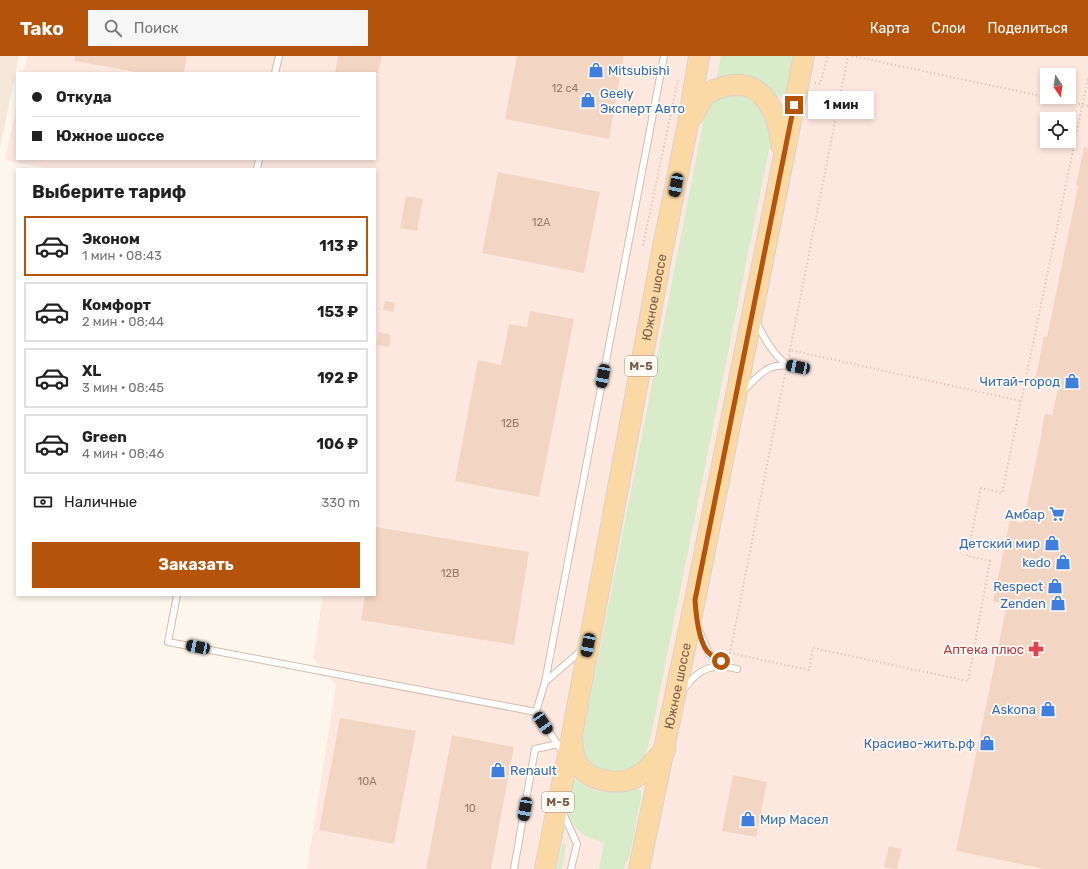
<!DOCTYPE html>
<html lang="ru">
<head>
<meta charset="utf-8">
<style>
  :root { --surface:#fff; --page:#f6f6f6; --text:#222; --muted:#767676; --line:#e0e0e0; --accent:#b45309 }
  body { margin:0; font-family:Rubik,sans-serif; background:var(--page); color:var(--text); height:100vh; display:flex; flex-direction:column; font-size:15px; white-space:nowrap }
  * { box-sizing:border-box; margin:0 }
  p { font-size:13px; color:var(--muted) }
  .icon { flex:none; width:22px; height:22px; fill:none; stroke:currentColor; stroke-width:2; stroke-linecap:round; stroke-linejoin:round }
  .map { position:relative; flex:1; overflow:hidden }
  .sheet { position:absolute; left:16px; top:112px; width:360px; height:428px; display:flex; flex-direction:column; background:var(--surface); border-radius:0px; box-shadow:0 2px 6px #0003 }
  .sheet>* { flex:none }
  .guide { position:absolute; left:16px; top:16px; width:360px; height:88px; border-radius:0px; box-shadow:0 2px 6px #0003; display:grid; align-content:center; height:88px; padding:0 16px; background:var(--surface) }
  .needle { width:26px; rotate:167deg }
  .buttons { position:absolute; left:1040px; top:12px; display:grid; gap:8px }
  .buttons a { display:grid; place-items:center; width:36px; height:36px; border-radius:0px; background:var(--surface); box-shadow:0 2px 6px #0003; font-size:20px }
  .end { position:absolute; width:18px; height:18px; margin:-9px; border:5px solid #b45309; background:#fff; box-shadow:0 0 0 2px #fff }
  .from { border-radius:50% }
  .bubble { position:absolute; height:28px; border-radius:0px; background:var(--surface); box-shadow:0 2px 6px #0003; font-size:13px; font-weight:700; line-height:28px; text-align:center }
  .car { position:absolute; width:12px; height:24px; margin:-12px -6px; border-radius:5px; box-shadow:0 0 3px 1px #0007; background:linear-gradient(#222 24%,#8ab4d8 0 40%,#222 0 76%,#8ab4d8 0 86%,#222 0) }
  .guide b { display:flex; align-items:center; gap:14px; height:38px; font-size:15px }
  .guide b+b { border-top:1px solid var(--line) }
  .guide i { width:10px; height:10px; background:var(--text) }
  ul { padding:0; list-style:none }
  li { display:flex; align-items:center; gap:12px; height:60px; margin:0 8px 6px; padding:0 8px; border:2px solid var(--line); border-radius:0px }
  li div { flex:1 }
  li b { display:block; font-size:15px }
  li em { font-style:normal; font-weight:700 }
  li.active { border-color:var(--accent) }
  li>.icon { width:36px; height:36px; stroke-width:1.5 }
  h2 { padding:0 16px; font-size:18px; line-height:48px }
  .pay { display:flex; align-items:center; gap:10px; height:44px; padding:0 16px; font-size:15px }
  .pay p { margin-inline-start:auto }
  .primary-button { display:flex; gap:8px; margin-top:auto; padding:8px 16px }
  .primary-button a { flex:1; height:46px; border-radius:0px; background:var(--accent); color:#fff; font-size:16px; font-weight:700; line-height:46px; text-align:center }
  header { display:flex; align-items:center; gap:24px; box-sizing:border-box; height:56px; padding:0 20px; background:var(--accent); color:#fff }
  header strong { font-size:19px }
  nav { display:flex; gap:22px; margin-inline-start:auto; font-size:14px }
  .search { width:280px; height:36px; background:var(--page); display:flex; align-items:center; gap:10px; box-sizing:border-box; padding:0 14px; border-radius:0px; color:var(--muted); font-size:15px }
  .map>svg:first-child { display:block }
  .residential { fill:#f5e8da }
  .commercial { fill:#fde8e0; fill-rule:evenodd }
  .green { fill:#d8ecc9 }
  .building { fill:#f3d5c3 }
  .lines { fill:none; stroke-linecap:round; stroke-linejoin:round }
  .lane-casing { stroke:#d1beb0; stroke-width:8 }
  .primary-casing { stroke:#dad1cd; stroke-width:22 }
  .path { stroke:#d9b8a5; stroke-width:2; stroke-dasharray:1 3; stroke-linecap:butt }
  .lane { stroke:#fff; stroke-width:6 }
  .primary { stroke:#fbd9a5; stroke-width:20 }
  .route { stroke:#b45309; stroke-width:5 }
  .labels { text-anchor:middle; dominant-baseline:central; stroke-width:3.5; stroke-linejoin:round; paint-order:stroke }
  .number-label { font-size:11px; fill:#987a6a }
  .shield { fill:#fffaf3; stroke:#a28b7f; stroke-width:1 }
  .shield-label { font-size:12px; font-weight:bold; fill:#7a5c4d }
  .shop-label { font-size:13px; fill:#366cbe; stroke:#fffaf3; text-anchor:end }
  .street-label { font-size:13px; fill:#7a5c4d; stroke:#fffaf3 }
  .health-label { font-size:13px; fill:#be3a42; stroke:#fffaf3; text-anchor:end }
</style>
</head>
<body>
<header>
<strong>Tako</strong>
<div class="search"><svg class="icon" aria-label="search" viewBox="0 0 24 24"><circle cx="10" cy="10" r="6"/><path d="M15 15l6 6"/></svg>Поиск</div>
<nav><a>Карта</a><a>Слои</a><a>Поделиться</a></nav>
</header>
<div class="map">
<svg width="1088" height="813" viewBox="0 0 1088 813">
  <rect width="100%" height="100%" fill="#fdf6ec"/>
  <path class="residential" d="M0,0H19L0,92Z"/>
  <path class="commercial" d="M27,0H1088V813H307L336,629L313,602L323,539H375V113H49L5,104L17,47V103H375V17H23ZM1047,19H1069V41H1047ZM1047,63H1069V85H1047Z"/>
  <path class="green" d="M721,0H793L786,38L781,41L776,40L763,28L716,24Z
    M746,38L762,47L772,79L651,679L644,704L639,713L608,724L579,700L706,52C720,35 726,39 746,38Z
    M574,724C579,725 581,727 585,730C592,733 599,736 607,736C619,737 629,730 641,734V742L630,799L623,813H599L604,787C584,780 579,778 568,760Z
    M564,787L566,790L562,813H557L562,789Z"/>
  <path class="building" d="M75,0H187L184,17H142L75,5Z
    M338,0H382L378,17H335Z
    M517,0H624L609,83L505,63Z
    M1084,91L1088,92V813H1045L956,795L1007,548L993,545L1010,464L1023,467L1042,376H1041L1045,358L1052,359L1059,329L1035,324L1044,281H1047L1078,130L1076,129Z
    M498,116L600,136L584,217L482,197Z
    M406,140L423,143L417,175L400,172Z
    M385,245L395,247L393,256L383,254Z
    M530,255L574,263L539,441L455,425L478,304L501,309L509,268L527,271Z
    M379,276L391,279L389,291L377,289Z
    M375,471L529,496L514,589L361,564L365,539H375Z
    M340,662L416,675L394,788L319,774Z
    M452,679L514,691L491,813H426Z
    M733,719L767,726L756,781L722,775Z
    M889,790L902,793L897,813L884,811Z"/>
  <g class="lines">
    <defs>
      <path id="lane" d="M275,17L279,0
        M257,113L259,103
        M756,265C764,282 772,297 787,309
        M743,335C762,316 769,305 798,311
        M177,539L168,586L536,656L564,698
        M697,567L699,574L709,598L728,611
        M545,626L582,594
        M684,633C698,613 713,606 737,613
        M536,656L545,626L664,0
        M562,755L577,788L571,813
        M514,813L535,693L558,688"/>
      <g id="primary">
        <path d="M692,61C696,55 700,45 705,40C710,34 720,32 727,30C764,21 779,60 781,89"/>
        <path d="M572,684C573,690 573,699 576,705C586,726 623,732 641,718C650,712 657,701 665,694"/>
        <path id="s1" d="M545,813L572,679L663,191L688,68L699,0"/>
        <path id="s2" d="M639,813L695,544L804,0"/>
      </g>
    </defs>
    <use href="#lane" class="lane-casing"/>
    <use href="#primary" class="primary-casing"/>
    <path class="path" d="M852,0L1088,50
      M815,27L820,28L828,0
      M643,189L678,24
      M790,294L848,0
      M789,300L790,294L1021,345
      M785,318L730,597L809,614L813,592L968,625L990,505L967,500L981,432L1002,437L1088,22"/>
    <use href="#lane" class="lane"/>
    <use href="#primary" class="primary"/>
  </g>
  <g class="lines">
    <path class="route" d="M721,605C717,603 713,601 710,598C699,589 696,559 695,544L794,49"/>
  </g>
  <defs>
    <symbol id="shop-bare" viewBox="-9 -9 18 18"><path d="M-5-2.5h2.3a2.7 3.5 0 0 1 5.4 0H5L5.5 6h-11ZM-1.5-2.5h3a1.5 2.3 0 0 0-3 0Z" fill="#3f7fe0" stroke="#fffaf3" stroke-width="2.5" paint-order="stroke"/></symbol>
    <symbol id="supermarket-bare" viewBox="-9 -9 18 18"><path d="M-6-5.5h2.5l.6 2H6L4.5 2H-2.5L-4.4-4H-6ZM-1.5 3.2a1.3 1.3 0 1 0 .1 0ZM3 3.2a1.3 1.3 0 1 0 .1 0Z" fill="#3f7fe0" stroke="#fffaf3" stroke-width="2.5" paint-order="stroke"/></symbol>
    <symbol id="pharmacy-bare" viewBox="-9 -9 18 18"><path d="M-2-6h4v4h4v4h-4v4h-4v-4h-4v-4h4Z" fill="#e0444e" stroke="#fffaf3" stroke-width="2.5" paint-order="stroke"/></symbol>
  </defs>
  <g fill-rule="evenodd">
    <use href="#shop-bare" x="585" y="3" width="22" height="22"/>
    <use href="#shop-bare" x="577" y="33" width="22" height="22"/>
    <use href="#shop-bare" x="1061" y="314" width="22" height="22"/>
    <use href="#supermarket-bare" x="1046" y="447" width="22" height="22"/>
    <use href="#shop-bare" x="1041" y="476" width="22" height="22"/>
    <use href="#shop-bare" x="1052" y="495" width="22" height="22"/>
    <use href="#shop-bare" x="1044" y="519" width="22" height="22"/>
    <use href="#shop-bare" x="1047" y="536" width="22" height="22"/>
    <use href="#pharmacy-bare" x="1025" y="582" width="22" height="22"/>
    <use href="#shop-bare" x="1037" y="642" width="22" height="22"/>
    <use href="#shop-bare" x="976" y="676" width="22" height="22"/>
    <use href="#shop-bare" x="487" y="703" width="22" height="22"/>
    <use href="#shop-bare" x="737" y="752" width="22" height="22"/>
  </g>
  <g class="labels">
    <g class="number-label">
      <text x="565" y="32">12 с4</text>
      <text x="541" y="166">12А</text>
      <text x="510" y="367">12Б</text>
      <text x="450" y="517">12В</text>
      <text x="367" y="725">10А</text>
      <text x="470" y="752">10</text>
    </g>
    <g class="shield">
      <rect x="625" y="300" width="32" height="20" rx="3"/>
      <rect x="542" y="736" width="32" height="20" rx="3"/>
    </g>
    <g class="shield-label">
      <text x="641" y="310">М-5</text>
      <text x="558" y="746">М-5</text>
    </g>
    <g class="shop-label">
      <text x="608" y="14" text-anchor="start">Mitsubishi</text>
      <text x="600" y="37" text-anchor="start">Geely<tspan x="600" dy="15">Эксперт Авто</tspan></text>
      <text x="1060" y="325">Читай-город</text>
      <text x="1045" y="458">Амбар</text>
      <text x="1040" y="487">Детский мир</text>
      <text x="1051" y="506">kedo</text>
      <text x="1043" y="530">Respect</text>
      <text x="1046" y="547">Zenden</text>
      <text x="1036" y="653">Askona</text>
      <text x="975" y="687">Красиво-жить.рф</text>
      <text x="510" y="714" text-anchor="start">Renault</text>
      <text x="760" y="763" text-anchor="start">Мир Масел</text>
    </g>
    <g class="street-label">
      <text stroke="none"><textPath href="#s1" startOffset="582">Южное шоссе</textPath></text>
      <text stroke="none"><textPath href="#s2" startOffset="187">Южное шоссе</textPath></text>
    </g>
    <g class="health-label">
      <text x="1024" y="593">Аптека плюс</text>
    </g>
  </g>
</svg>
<div class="buttons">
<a><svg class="needle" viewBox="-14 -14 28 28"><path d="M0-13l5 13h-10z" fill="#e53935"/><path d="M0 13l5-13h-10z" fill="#767676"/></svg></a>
<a><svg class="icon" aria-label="locate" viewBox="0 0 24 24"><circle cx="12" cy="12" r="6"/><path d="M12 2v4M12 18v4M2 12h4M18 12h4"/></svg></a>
</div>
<i class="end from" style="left:721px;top:605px"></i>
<i class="end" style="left:794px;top:49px"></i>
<div class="bubble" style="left:808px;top:35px;width:66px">1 мин</div>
<i class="car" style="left:676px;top:129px;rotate:191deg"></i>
<i class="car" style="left:798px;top:311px;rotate:281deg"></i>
<i class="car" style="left:603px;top:320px;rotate:191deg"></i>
<i class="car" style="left:588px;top:589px;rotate:191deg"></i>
<i class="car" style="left:198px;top:591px;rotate:281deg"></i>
<i class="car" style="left:543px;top:667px;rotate:146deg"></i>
<i class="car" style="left:525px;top:753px;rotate:190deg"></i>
<div class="guide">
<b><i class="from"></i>Откуда</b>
<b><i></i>Южное шоссе</b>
</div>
<section class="sheet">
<h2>Выберите тариф</h2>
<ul>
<li class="active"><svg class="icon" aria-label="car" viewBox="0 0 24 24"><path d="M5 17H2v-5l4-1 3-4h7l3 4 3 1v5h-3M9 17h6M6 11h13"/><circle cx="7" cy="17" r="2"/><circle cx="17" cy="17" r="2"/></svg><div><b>Эконом</b><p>1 мин · 08:43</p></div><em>113 ₽</em></li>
<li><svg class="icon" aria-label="car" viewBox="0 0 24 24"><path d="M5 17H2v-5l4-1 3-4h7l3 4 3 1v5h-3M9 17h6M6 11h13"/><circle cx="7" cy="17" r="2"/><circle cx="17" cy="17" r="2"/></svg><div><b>Комфорт</b><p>2 мин · 08:44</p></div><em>153 ₽</em></li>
<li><svg class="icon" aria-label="car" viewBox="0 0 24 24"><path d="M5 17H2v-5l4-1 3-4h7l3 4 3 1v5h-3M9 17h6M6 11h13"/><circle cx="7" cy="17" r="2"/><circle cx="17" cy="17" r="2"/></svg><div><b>XL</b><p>3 мин · 08:45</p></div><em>192 ₽</em></li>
<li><svg class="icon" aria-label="car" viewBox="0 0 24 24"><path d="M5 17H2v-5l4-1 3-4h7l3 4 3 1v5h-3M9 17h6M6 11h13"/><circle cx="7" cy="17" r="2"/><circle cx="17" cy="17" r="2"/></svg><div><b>Green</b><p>4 мин · 08:46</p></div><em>106 ₽</em></li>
</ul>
<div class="pay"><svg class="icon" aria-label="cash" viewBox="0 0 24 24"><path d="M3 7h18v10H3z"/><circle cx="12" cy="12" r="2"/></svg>Наличные<p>330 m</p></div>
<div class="primary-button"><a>Заказать</a></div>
</section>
</div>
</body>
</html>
